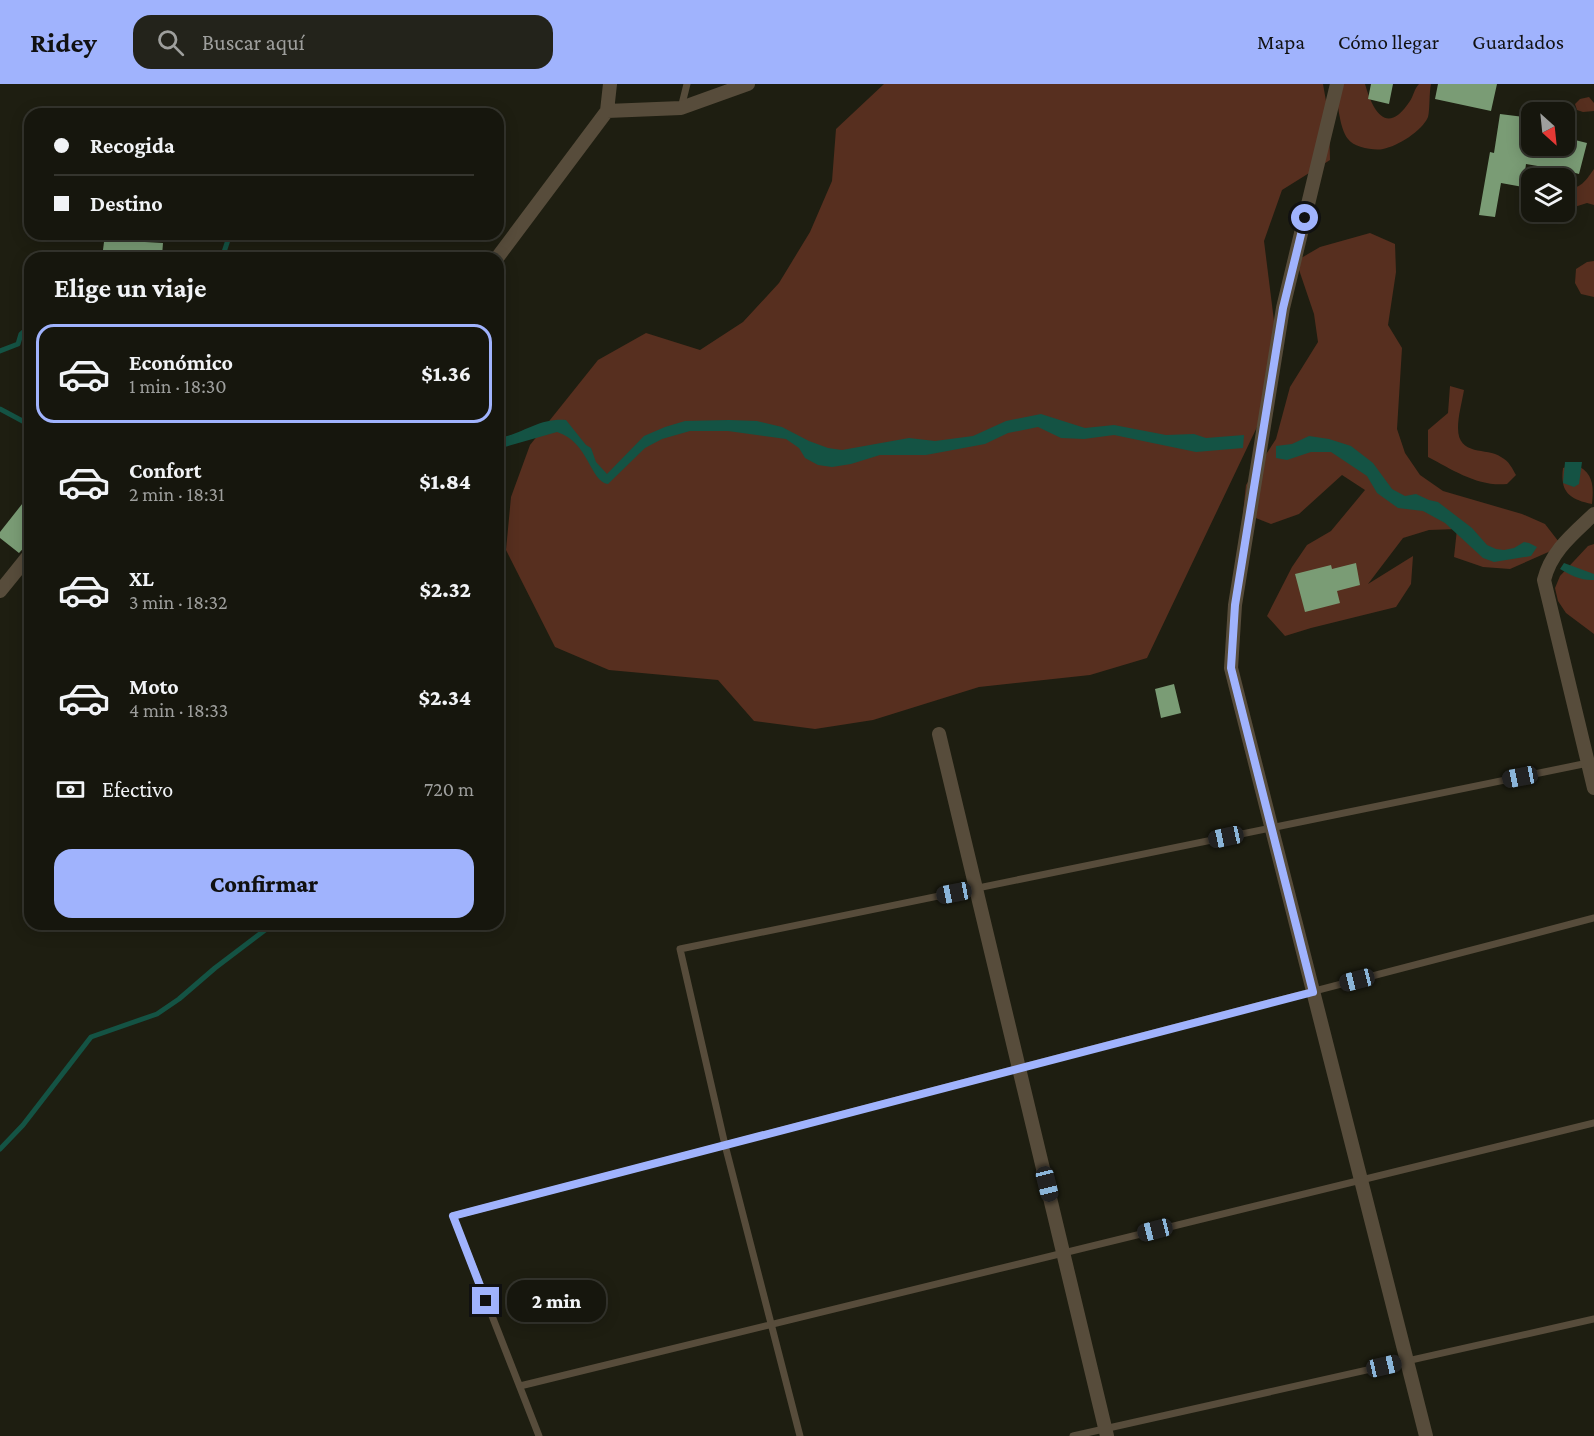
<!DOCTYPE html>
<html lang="es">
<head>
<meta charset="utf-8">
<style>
  :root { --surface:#16160d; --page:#23231b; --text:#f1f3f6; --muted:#9e9f9d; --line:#35352e; --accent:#a0b3fd }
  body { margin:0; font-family:"Crimson Pro",serif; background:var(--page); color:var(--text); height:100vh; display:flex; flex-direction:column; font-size:22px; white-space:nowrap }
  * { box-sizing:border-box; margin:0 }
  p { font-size:20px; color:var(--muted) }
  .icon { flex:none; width:33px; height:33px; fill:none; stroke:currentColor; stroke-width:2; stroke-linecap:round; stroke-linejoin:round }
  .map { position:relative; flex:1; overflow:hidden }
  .sheet { position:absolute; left:24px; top:168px; width:480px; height:678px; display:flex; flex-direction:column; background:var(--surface); border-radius:18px; box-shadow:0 3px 15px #0003,0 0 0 2px var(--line) }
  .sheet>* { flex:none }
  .banner { position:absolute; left:24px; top:24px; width:480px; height:132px; border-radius:18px; box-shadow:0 3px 15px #0003,0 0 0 2px var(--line); display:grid; align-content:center; height:132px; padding:0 30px; background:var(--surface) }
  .needle { width:39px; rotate:153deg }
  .controls { position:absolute; left:1521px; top:18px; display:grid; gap:12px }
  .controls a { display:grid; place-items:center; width:54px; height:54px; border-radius:12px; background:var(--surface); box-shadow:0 3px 15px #0003,0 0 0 2px var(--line); font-size:30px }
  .end { position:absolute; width:27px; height:27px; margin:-14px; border:8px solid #a0b3fd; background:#111; box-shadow:0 0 0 3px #111 }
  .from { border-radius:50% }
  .bubble { position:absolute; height:42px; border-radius:18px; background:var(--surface); box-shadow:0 3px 15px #0003,0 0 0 2px var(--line); font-size:20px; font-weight:800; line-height:42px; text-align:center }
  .car { position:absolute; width:18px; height:36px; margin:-18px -9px; border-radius:8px; box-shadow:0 0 4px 2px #0007; background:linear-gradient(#222 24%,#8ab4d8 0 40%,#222 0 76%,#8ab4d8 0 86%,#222 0) }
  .banner b { display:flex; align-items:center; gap:21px; height:57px; font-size:22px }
  .banner b+b { border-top:2px solid var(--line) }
  .banner i { width:15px; height:15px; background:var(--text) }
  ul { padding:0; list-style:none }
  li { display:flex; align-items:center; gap:18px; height:99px; margin:0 12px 9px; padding:0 18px; border:3px solid transparent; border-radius:18px }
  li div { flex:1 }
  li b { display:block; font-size:22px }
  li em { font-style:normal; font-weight:800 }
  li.on { border-color:var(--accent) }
  li>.icon { width:54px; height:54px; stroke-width:1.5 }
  h2 { padding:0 30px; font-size:27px; line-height:72px }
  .pay { display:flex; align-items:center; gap:15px; height:66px; padding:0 30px; font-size:22px }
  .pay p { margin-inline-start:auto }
  .cta { display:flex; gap:12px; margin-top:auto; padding:12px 30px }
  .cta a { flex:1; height:69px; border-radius:18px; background:var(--accent); color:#111; font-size:24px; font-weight:800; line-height:69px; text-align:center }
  header { display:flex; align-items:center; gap:36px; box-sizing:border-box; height:84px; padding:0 30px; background:var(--accent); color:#111 }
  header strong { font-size:28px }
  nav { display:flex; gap:33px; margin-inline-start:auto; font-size:21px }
  .search { width:420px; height:54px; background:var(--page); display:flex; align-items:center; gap:15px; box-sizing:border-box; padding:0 21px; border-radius:18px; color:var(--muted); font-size:22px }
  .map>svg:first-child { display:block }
  .green { fill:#572f1f }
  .water { fill:#145344 }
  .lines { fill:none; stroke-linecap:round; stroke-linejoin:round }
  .stream { stroke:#145344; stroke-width:5 }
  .building { fill:#7a9c75 }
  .service { stroke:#574c3b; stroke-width:7 }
  .minor { stroke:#574c3b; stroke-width:14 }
  .route { stroke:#a0b3fd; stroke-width:8 }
</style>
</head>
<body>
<header>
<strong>Ridey</strong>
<div class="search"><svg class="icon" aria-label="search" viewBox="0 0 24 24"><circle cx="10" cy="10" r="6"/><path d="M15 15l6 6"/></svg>Buscar aquí</div>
<nav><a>Mapa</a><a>Cómo llegar</a><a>Guardados</a></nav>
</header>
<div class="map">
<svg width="1594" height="1352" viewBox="0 0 1594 1352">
  <rect width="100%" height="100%" fill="#1e1e11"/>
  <path class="green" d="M884,0H1323L1329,34L1330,76L1282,106L1264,157L1278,269L1267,322L1147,574L1090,591L979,603L873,636L815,645L754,637L718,596L609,586L555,563L506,466L511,413L530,361L598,276L646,249L700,266L743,238L779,199L810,148L832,97L836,45Z
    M1336,0H1365C1373,28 1387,52 1410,17C1414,11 1414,5 1419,0H1431C1429,9 1430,26 1428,33C1422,47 1398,62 1383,65C1374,67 1353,63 1348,55C1339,44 1337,14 1336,0Z
    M1589,13L1594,19V27L1583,28L1577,26L1575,20L1580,15Z
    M1544,16C1548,22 1555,22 1558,28H1532L1531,35H1529L1526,28Z
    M1594,85V121L1587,119L1565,126V106C1581,104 1585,98 1594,85Z
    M1370,149L1395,160L1396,188L1388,241L1402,264L1397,345L1405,369L1420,391L1443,407L1522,430L1545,440L1562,462L1510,485L1483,483L1454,473L1457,445L1429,446L1403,454L1368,500L1413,472L1411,500L1396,523L1311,544L1285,552L1267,532L1292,483L1307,461L1331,447L1365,406L1342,391L1299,430L1271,440L1243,429L1246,401L1276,355L1290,303L1318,258L1314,230L1296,177L1320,163Z
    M1594,177V213L1581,210L1575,199L1576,185L1587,178Z
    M1450,302L1464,306C1462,318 1458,332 1458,344C1458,373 1487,363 1501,373C1509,377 1512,384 1516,391L1507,400C1478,403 1453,386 1428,373V346L1448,329Z
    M1575,380C1593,389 1594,400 1592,420C1569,415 1560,408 1563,384Z
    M1594,460V550L1566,529L1558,517L1555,504L1560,492L1588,462Z"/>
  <path class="water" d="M1041,330L1085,344L1114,341L1166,351L1194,350L1206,354L1244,351L1243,364L1196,368L1114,351L1084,355L1061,354L1038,343L1008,349L985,360L926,371H880L851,380L832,383L818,381L805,374L799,364L786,355L728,347H690L662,355L645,364L608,400C590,398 589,358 557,348L498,365V354C524,350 538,334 566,336L586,361L591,364L596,378L607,390L644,352L665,343L685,337L729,336L757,337L782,343L809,357L828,364L842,366L909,354L935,357L973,352L1006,337Z
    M1309,352L1329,355L1351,362L1373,379L1392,405L1405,412L1416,410L1429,416L1438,418L1472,444L1487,461L1496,465L1504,466L1514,464L1524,458L1529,459L1537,463L1531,472L1494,478L1483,474L1445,439L1423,427L1398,424L1377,409L1367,392L1331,368H1311L1287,376L1276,374V362L1292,360Z
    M1565,378H1582L1579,400L1574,403L1563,399Z
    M1564,479L1594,490V496C1582,497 1570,491 1560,485Z"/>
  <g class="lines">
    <path class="stream" d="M222,174L230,150
      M0,267L18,260L21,250L30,242
      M0,325L30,341
      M0,1065L23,1041L91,953L157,930L179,915L215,884L273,840"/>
  </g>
  <path class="building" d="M1371,0H1393L1389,20L1368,15Z
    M1438,0H1497L1491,27L1435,15Z
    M1500,30L1524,33L1520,60L1559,68L1561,62H1569L1571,55L1587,59L1579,90L1568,87L1566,94L1553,91L1555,85L1526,80L1523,103L1501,99L1495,133L1479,131L1490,68L1494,69Z
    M105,150H145V158L163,159L162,172L121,170L120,174H102Z
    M30,410V457L19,469L0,454V448Z
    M1356,479L1360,501L1337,507L1340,519L1305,528L1295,490L1331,481L1332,485Z
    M1174,600L1181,629L1161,634L1155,605Z"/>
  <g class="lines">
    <path class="service" d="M681,24L687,0
      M520,1302L1594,1039
      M539,1352L453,1132L1594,834
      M800,1352L725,1061L680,865L1588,679
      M1073,1352L1594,1235"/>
    <path class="minor" d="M1337,0L1283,224L1235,521L1231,584L1426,1352
      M607,27L681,24L748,0
      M497,174L607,27L610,0
      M1594,430C1573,450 1551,467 1544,496L1594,704
      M0,507L30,470
      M939,650L1107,1352"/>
  </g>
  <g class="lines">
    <path class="route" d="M486,1217L453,1132L1313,908L1231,584L1235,521L1283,224L1305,134"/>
  </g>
</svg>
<div class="controls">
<a><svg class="needle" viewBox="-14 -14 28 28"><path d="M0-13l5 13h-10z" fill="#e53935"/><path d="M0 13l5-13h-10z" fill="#9e9f9d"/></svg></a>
<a><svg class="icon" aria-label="layers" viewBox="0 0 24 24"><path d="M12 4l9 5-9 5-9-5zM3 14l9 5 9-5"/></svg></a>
</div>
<i class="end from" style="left:1305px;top:134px"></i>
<i class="end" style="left:486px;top:1217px"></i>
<div class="bubble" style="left:507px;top:1196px;width:99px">2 min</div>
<i class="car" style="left:1520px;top:693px;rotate:259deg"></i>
<i class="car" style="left:1226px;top:753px;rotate:258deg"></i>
<i class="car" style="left:954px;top:809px;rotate:259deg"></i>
<i class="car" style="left:1357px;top:896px;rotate:256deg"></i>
<i class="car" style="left:1047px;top:1100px;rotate:166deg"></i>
<i class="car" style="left:1155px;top:1146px;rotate:256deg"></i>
<i class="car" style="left:1384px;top:1282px;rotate:77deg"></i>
<div class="banner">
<b><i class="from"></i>Recogida</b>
<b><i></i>Destino</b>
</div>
<section class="sheet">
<h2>Elige un viaje</h2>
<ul>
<li class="on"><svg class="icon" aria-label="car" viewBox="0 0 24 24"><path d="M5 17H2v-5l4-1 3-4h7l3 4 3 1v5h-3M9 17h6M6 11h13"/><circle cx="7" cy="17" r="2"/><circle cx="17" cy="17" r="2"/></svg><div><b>Económico</b><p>1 min · 18:30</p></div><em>$1.36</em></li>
<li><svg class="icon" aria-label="car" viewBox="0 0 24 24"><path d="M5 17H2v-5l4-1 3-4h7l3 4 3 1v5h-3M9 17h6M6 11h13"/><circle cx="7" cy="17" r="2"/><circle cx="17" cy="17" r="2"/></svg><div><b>Confort</b><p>2 min · 18:31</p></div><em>$1.84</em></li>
<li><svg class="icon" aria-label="car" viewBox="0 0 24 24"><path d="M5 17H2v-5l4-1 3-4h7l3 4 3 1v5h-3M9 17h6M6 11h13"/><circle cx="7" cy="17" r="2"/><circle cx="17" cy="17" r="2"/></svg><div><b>XL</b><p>3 min · 18:32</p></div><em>$2.32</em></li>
<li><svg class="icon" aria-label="car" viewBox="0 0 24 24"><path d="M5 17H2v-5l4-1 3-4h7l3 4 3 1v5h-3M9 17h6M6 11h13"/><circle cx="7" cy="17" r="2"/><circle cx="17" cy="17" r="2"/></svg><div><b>Moto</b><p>4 min · 18:33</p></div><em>$2.34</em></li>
</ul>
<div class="pay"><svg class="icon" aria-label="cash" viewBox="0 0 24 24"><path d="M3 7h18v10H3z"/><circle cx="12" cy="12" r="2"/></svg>Efectivo<p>720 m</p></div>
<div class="cta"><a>Confirmar</a></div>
</section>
</div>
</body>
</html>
